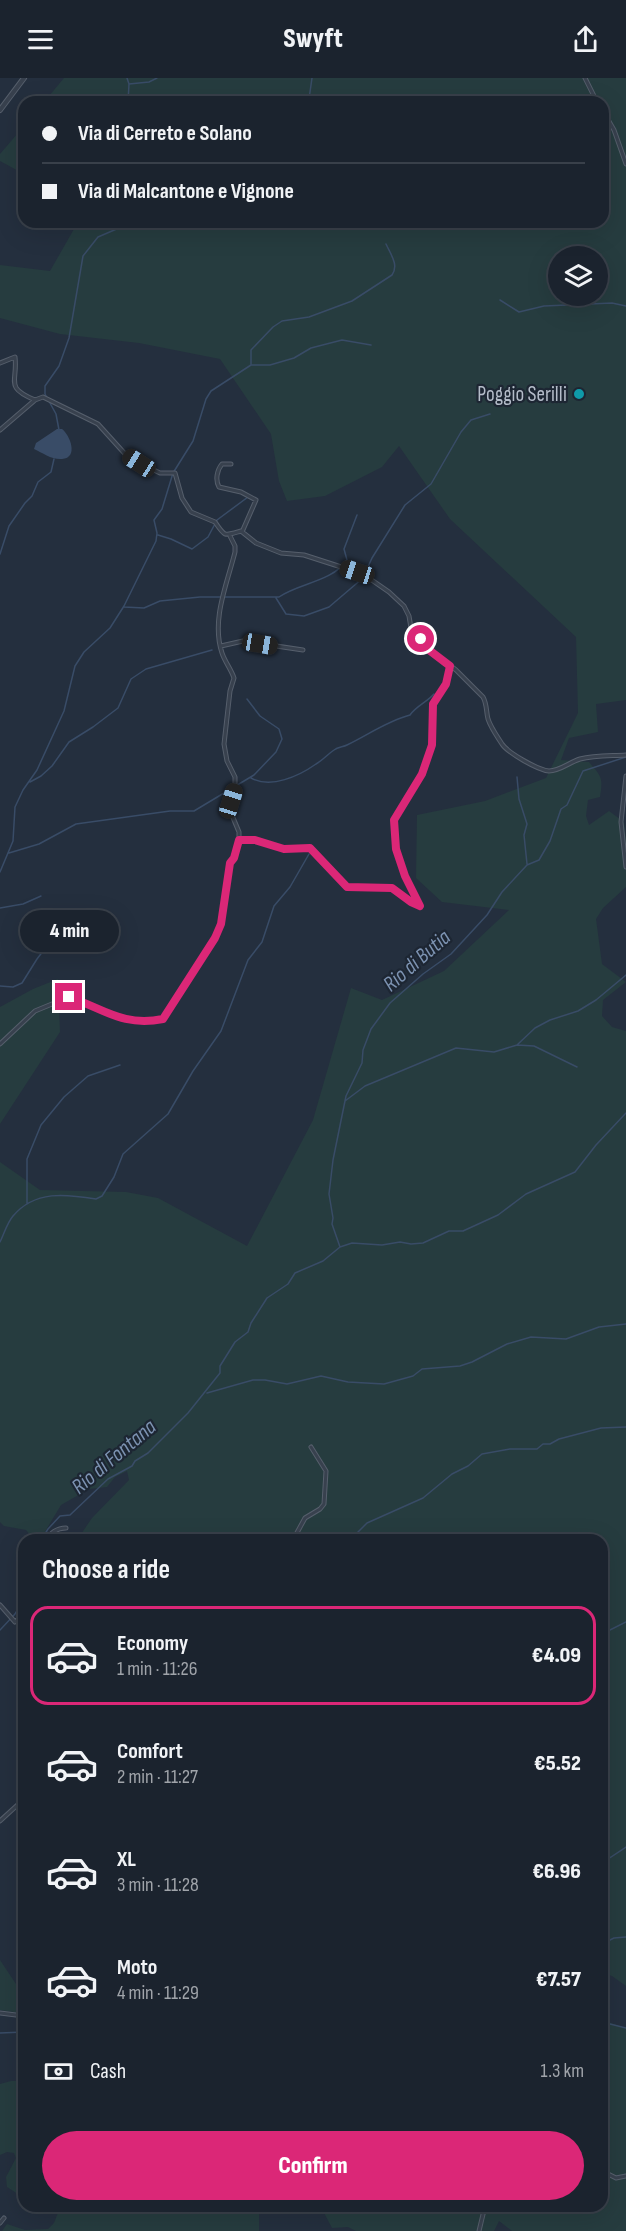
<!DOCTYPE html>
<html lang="en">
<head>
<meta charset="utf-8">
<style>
  :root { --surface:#1b232e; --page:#282f3a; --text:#f1f3f6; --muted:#a0a4aa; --line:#39404a; --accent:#db2777 }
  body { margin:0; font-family:"Sofia Sans Condensed",sans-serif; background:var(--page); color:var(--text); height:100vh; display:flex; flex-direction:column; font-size:22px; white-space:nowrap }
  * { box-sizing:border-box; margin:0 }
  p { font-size:20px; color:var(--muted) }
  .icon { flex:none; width:33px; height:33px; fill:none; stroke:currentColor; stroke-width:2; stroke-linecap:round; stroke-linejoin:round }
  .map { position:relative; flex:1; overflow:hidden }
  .details { position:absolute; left:18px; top:1456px; width:590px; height:678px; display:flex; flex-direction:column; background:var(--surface); border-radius:18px; box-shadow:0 6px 24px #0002,0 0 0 2px var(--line) }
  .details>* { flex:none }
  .banner { position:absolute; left:18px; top:18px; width:591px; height:132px; border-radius:18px; box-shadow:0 6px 24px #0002,0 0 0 2px var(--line); display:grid; align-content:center; height:132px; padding:0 24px; background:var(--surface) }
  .tools { position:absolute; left:548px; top:168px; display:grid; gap:12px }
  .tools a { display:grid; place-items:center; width:60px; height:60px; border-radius:50%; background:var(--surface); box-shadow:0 6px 24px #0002,0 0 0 2px var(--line); font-size:30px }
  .end { position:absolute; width:27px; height:27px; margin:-14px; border:8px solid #db2777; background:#fff; box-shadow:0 0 0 3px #fff }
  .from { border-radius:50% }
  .bubble { position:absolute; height:42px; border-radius:21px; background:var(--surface); box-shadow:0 6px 24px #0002,0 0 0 2px var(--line); font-size:20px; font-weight:800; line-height:42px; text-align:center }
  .car { position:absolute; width:18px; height:36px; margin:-18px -9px; border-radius:8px; box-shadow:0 0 4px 2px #0007; background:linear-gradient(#222 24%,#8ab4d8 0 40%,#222 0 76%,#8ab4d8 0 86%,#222 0) }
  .banner b { display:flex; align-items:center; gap:21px; height:57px; font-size:22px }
  .banner b+b { border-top:2px solid var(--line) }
  .banner i { width:15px; height:15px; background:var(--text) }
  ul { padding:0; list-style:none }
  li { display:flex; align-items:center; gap:18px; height:99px; margin:0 12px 9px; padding:0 12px; border:3px solid transparent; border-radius:18px }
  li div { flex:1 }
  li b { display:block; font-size:22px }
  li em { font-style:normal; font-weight:800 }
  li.active { border-color:var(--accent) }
  li>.icon { width:54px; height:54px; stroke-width:1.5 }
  h2 { padding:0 24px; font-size:27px; line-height:72px }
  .pay { display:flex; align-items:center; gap:15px; height:66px; padding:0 24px; font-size:22px }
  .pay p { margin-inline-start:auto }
  .cta { display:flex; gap:12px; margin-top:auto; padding:12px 24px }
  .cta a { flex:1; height:69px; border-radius:36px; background:var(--accent); color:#fff; font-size:24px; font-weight:800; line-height:69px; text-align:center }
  header { display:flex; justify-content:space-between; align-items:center; height:78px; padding:0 24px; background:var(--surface); font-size:27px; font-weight:800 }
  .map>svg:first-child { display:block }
  .green { fill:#263c3f; fill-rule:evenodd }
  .water { fill:#394c67 }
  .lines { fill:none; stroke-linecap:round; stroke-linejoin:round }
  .stream { stroke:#394c67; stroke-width:1.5 }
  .minor-casing { stroke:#565f6c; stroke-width:5 }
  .tertiary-casing { stroke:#565f6c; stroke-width:6 }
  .minor { stroke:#38414e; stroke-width:3 }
  .tertiary { stroke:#38414e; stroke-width:4 }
  .route { stroke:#db2777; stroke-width:8 }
  .culture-dot { fill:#0f9aa8; stroke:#1d2633; stroke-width:2 }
  .labels { text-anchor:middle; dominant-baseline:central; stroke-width:4.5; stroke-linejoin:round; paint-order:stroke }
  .poi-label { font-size:21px; fill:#b4bcc9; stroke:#1d2633; text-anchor:end }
  .water-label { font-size:22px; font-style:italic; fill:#7c92b1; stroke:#1d2633 }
</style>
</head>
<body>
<header><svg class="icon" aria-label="menu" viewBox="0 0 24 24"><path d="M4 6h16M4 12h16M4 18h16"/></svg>Swyft<svg class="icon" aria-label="share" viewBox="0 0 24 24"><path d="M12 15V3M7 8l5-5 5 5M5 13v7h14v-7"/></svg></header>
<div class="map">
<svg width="626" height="2153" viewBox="0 0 626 2153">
  <rect width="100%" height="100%" fill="#242f3e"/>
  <path class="green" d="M64,0H626V622L596,626L598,654L569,660L561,682L589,684C602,699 603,700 600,719L588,722L586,738L589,747L609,733L624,744L626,762V809L603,830L596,841L602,886L626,904L603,922L602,938L612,949L626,953V1908L612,1898L602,1894V1462H77L92,1440L129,1402L127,1393L115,1399L107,1409L89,1411L61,1427L40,1462H34L26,1452L4,1448L0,1444V1084L40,1112L126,1114L158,1120L247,1168L313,1042L351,910L382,922L444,893L509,832L442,824L416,800L417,737L485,723L546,700L578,635L576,559L450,441L399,368L382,389L325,418L287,423L279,403L271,356L220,281L139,265L60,256L0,240V187L50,193L78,144H603V24H44ZM558,178H597V218H558Z
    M24,48V96L0,83V76Z
    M58,901L60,954L0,1046V929L33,911Z
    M0,1882L24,1918V1934L20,1935L0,1932Z
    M602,1937L608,1944L626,1950V2153H512L499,2143L494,2153H356L348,2149L332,2150L321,2129L602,2128Z
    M11,2003H24V2120L7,2109L6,2099L16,2080L14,2075L7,2074L0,2077V2006Z
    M246,2129L259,2136V2153H2L7,2146L25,2152L48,2151L54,2145L59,2132L53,2129Z"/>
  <path class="water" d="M57,351H62C70,357 79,380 62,381C52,382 43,375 34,371L36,365Z"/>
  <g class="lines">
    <path class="stream" d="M127,0L129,6L128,24
      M129,6L149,4L157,0
      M307,24L309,21L312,0
      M500,222L519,234L544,228L612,225L626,228
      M251,286V272L273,249L282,243L309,239L352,223L392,197C399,187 391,177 386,166
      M59,352L56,336L45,316V308L59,288L69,260L83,178L98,159L133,144
      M158,457L171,461L192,471L208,459L217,442L248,419
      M0,476L9,448L25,425L32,418L38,404L51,394L54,381
      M276,520L286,536L304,538L329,529L363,500L372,480L405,427L431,406L461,354L471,342L490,336
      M124,529L144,530L160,523L200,519H279C299,505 332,504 347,482L344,471L357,437
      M517,699L519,721L527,746L524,757L527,786
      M251,700C271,711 299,698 316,686C323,682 328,676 334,672C338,669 343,669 347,667C368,657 387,643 410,637C416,628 427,624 434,616
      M30,704L41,698L52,688L69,664L93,649L118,630L131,601L146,591L212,572
      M9,775L39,766L76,746L170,733H194L254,697L276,674L282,661L279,651L260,638L247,621
      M0,794L13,763L15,729L23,712L37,692L64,633L75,588L84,574L110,550L124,528L156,463L157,455L154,442L162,431L173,395L193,363L206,321L211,313L251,287H270L294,280L311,270L342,262L371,267
      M0,830L23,826L41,818
      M0,908L13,909L22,905L37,881L65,844L75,841H95
      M517,967L534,968L577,989
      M345,1023L365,1008L456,970L494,974L517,967L535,950L550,942L578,933L596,922L626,897
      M27,1126V1081L41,1047L64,1019L88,998L120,987
      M0,1164C4,1156 7,1145 13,1138C35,1112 66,1116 96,1121L102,1118L114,1099L123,1076L168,1036L193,993L221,953L248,882L262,864L274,828L290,809L309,776
      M340,1169L332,1146L333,1140L329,1116L333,1082L346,1018L362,985L363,972L371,951L390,925L423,896L451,876L487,837L502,814L527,787L539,782L550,763L561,731L567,727L583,693L626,679
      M207,1315L253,1302H265L287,1306L321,1298L348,1304L384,1306L413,1298L422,1291L460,1288L472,1284L507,1266L531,1259L566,1261L599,1249L626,1246
      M41,1462L48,1451L60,1438L70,1437L108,1401L132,1388L135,1383L148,1375L188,1335L220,1295V1288L235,1264L248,1254L251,1245L267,1220L288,1206L295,1195L323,1183L340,1169L352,1165L382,1167L400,1164L411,1166L423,1165L449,1153H463L498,1137L526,1116L575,1094L596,1067L626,1035
      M350,1462L367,1445L423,1420L452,1396L468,1388L482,1376L510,1371H537L543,1366H550L559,1361L601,1350L626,1349
      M0,1552L15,1536L24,1520
      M602,1556L626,1544
      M602,1785L626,1769
      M602,1866L614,1860L626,1859
      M602,1944L626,1950
      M0,1955L24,1954
      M246,2128L250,2132L263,2135"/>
    <defs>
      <path id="minor" d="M585,0L597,24
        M603,33L614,52L626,86
        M0,285L15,279C18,304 4,309 35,322
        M0,352L35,322L43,319L98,346L126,377L139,385L160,395H175L182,420L191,434L215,444C225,459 224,458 241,453L256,465L281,475L304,477L363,496L389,514L404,528L409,538L412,556L421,561L429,571L456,592L483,619C487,626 486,633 488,641C491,650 497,658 502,666C508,675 538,692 549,693C560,693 570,684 580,681C595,677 610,678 626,677
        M231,386H222C217,392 215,402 219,409L241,414L256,422L242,454
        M221,568L243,563L303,572
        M626,698L621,744L626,789
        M239,762H255L284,771L311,770L347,809L392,810L411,824L420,828
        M420,828L405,798L396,771L394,742L421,696L431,671L433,626L446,606L450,588
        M0,966L35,933L69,919C106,931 120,949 163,941L215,860L221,846L230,785L234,780L239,762V754L229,730L235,708V699L227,683L224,666L230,613L234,600C231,591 225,584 222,575C211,542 227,506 235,474V468L230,458
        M47,1462C50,1455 57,1450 66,1450
        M293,1462L305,1440L320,1431L324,1426L326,1393L311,1369
        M0,1527L15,1544L24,1536
        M0,1743L24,1721
        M0,1935L24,1938
        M602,2089L606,2095L616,2100L626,2098
        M0,2145L4,2140
        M479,2153L485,2128"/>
      <path id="tertiary" d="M0,32L24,0"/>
    </defs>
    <use href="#minor" class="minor-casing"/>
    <use href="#tertiary" class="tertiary-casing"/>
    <use href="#minor" class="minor"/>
    <use href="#tertiary" class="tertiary"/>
  </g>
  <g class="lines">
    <path class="route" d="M69,919C104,931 123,949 163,941L215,860L221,846L230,785L234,780L239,762H255L284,771L310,770L347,809L392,810L411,824L420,828L405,798L396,771L394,742L422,696L432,667L433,626L446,606L450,588L429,572L421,561"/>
  </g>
  <circle class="culture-dot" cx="579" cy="316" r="6"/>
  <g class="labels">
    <g class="poi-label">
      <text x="567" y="316">Poggio Serilli</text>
    </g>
    <g class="water-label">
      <text transform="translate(417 883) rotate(-41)">Rio di Butia</text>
      <text transform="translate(114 1379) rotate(-40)">Rio di Fontana</text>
    </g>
  </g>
</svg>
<div class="tools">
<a><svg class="icon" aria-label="layers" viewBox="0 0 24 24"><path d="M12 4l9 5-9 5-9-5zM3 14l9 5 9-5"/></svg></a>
</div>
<i class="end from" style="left:421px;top:561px"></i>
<i class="end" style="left:69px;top:919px"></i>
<div class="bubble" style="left:20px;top:832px;width:99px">4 min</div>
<i class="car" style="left:139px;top:385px;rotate:302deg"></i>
<i class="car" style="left:357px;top:494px;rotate:288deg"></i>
<i class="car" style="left:260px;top:566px;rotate:100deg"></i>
<i class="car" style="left:231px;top:723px;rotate:17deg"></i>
<div class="banner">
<b><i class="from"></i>Via di Cerreto e Solano</b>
<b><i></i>Via di Malcantone e Vignone</b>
</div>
<section class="details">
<h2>Choose a ride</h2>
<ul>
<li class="active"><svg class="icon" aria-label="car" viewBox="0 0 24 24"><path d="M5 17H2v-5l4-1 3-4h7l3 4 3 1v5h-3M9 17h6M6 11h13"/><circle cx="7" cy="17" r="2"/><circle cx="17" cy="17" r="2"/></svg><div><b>Economy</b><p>1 min · 11:26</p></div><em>€4.09</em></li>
<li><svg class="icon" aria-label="car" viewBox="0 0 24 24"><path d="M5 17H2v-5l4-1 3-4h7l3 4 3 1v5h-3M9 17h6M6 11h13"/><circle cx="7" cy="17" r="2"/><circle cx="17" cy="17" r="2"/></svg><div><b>Comfort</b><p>2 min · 11:27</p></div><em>€5.52</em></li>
<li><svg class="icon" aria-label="car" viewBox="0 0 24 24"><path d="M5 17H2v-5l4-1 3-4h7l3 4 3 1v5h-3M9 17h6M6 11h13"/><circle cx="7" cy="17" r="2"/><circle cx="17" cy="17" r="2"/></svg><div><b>XL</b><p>3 min · 11:28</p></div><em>€6.96</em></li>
<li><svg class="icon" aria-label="car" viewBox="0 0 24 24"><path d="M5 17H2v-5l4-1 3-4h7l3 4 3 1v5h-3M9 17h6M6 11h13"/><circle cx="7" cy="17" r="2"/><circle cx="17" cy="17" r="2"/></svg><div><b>Moto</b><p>4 min · 11:29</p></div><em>€7.57</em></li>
</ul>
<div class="pay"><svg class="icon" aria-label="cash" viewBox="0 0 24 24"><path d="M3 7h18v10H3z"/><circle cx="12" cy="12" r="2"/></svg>Cash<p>1.3 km</p></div>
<div class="cta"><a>Confirm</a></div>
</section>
</div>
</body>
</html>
